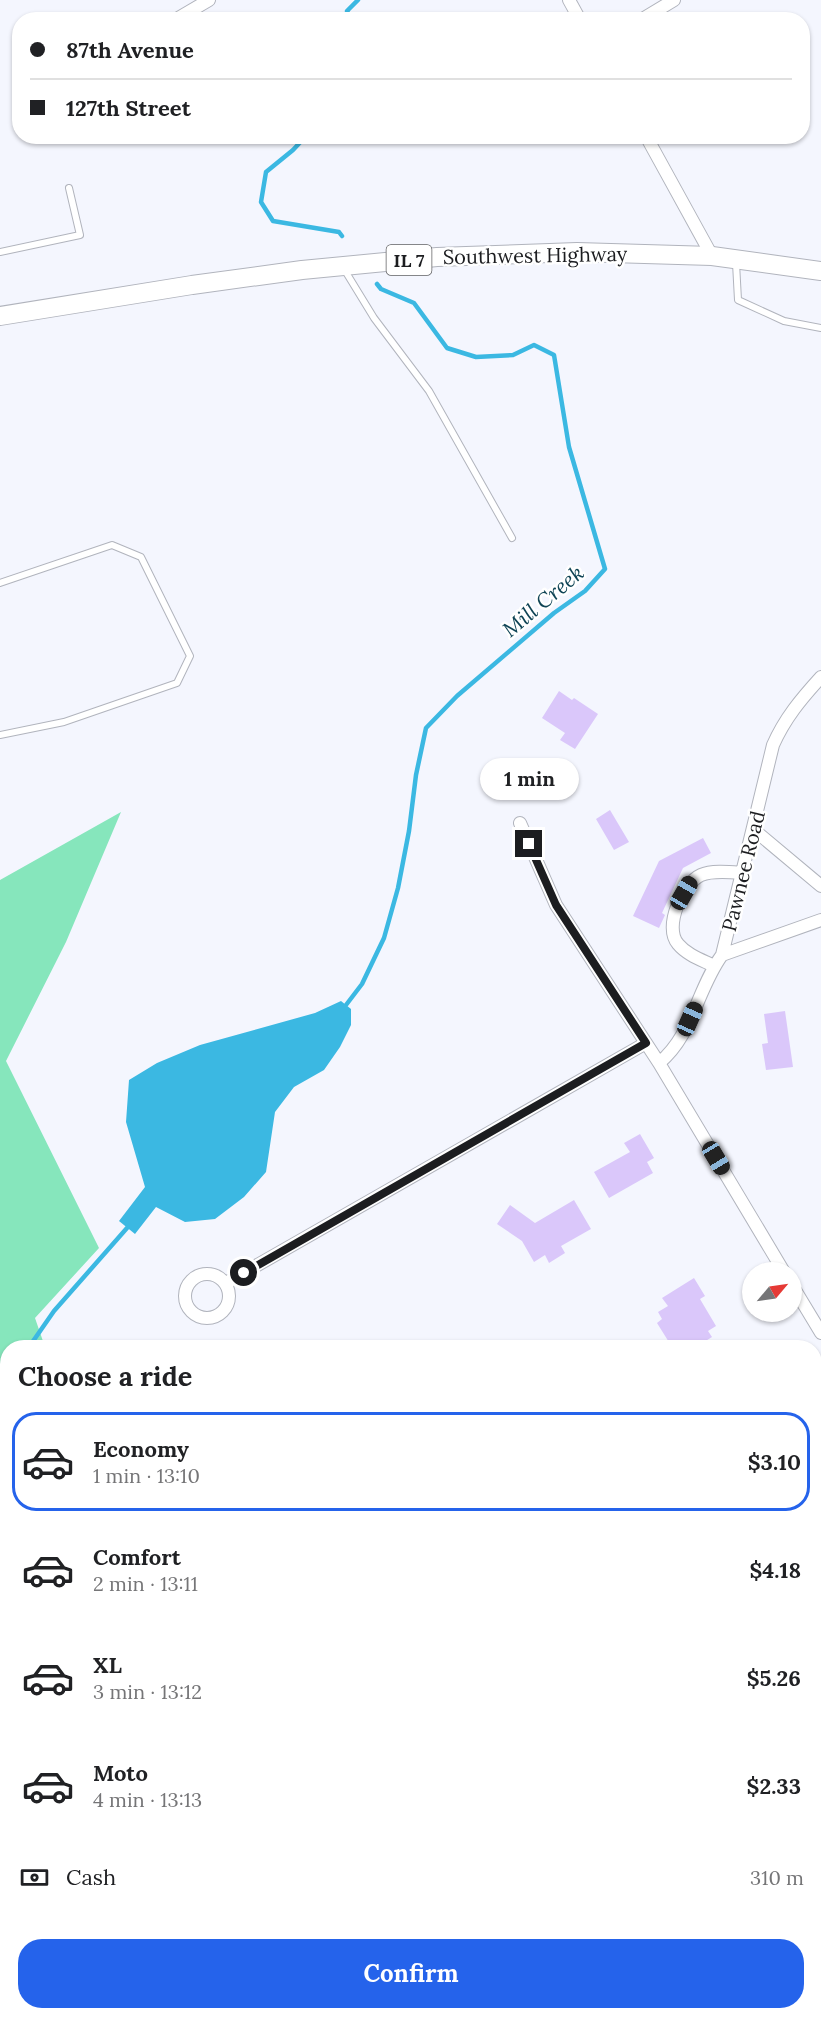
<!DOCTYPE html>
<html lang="en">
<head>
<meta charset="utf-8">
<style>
  :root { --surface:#fff; --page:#f6f6f6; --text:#202124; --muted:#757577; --line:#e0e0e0; --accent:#2563eb }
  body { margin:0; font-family:Lora,serif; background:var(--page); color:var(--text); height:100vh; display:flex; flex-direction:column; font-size:22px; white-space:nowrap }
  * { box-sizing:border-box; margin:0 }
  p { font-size:20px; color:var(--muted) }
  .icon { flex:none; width:33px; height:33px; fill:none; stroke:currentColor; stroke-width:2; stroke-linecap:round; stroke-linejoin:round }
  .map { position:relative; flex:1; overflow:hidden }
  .side { position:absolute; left:0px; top:1340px; width:822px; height:680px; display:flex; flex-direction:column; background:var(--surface); border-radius:24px 24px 0 0; box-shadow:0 2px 4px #0004 }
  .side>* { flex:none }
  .top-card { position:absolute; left:12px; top:12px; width:798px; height:132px; border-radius:24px; box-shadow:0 2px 4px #0004; display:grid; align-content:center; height:132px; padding:0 18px; background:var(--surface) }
  .needle { width:39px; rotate:61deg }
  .fabs { position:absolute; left:742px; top:1262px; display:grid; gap:12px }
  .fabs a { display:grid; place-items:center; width:60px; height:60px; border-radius:50%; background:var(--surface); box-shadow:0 2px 4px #0004; font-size:30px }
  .end { position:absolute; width:27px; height:27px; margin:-14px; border:8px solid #1c1d20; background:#fff; box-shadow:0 0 0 3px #fff }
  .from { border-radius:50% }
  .bubble { position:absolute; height:42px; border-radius:21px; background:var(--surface); box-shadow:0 2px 4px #0004; font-size:20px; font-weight:800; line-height:42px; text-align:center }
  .car { position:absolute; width:18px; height:36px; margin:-18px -9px; border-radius:8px; box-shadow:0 0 4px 2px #0007; background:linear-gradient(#222 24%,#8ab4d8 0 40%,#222 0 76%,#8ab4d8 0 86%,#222 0) }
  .top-card b { display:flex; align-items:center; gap:21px; height:57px; font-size:22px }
  .top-card b+b { border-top:2px solid var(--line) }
  .top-card i { width:15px; height:15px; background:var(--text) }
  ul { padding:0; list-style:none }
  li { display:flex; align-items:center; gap:18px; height:99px; margin:0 12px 9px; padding:0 6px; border:3px solid transparent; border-radius:24px }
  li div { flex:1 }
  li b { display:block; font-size:22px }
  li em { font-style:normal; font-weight:800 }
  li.selected { border-color:var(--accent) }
  li>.icon { width:54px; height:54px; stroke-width:1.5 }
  h2 { padding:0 18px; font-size:27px; line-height:72px }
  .pay { display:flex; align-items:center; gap:15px; height:66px; padding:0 18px; font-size:22px }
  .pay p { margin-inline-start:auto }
  .primary-button { display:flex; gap:12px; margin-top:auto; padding:12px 18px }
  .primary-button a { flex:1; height:69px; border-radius:24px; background:var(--accent); color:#fff; font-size:24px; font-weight:800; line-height:69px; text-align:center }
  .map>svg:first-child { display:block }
  .green { fill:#86e6bc }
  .forest { fill:#6cd9ac }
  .water { fill:#3bb8e2 }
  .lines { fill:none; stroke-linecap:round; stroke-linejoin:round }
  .stream { stroke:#3bb8e2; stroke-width:4.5 }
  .building { fill:#dac7fa }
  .lane-casing { stroke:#b1b4bd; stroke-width:8 }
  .street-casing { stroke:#b1b4bd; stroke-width:14 }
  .secondary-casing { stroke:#b1b4bd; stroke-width:19 }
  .primary-casing { stroke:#b1b4bd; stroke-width:20 }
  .lane { stroke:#fff; stroke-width:6 }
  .street { stroke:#fff; stroke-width:12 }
  .secondary { stroke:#fff; stroke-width:16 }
  .primary { stroke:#fff; stroke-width:18 }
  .rail { stroke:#727479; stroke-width:4.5 }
  .route { stroke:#1c1d20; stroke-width:8 }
  .labels { text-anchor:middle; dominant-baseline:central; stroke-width:5; stroke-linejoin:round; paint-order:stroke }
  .shield { fill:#fff; stroke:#606163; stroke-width:1.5 }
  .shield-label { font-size:18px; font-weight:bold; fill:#1c1d20 }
  .street-label { font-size:20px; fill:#1c1d20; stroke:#fff }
  .water-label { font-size:21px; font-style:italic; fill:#0f4455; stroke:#fff }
</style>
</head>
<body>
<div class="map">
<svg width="821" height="2018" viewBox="0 0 821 2018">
  <rect width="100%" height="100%" fill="#f4f6fe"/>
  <path class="green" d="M121,812L66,942L6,1061L99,1248L35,1318L45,1347H8L7,1447L0,1446V880Z
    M0,1474L8,1475L7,1632L0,1631Z
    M264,2012H404L408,2018H268Z"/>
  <path class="forest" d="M814,1497H821V1548L815,1547Z
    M150,2012H264L268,2018H154Z"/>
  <path class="water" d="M341,1001L351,1009V1025L340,1047L324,1070L294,1087L275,1112L266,1172L244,1197L215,1219L185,1222L156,1207L135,1234L119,1221L145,1187L126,1122L129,1080L157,1063L200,1045L315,1013Z
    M815,1948L821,1951V2018H663L667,2012H814Z"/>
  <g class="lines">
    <path class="stream" d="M351,20L347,11L358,0
      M306,136L293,150L266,172L261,202L273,221L339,232L342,236
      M346,1005L362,984L384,938L398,888L409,831L416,775L426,728L457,696L554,613L585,591L605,569L569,447L554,355L534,345L513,355L476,357L447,348L414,303L381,289L377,284
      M29,1347L54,1311L127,1228
      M0,1376L8,1371"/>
  </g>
  <path class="building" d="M559,691L572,700L574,698L598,714L575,749L560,740L565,733L542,718Z
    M610,810L629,842L614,850L596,819Z
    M703,838L711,853L683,868L662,913L665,915L659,928L633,916L659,861Z
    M785,1011L793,1067L766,1070L762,1044L768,1043L764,1014Z
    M640,1134L654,1158L647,1162L653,1173L609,1198L594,1172L630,1152L624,1143Z
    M574,1200L591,1229L561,1246L565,1253L549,1263L545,1255L534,1262L522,1241L497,1224L510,1205L535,1223Z
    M694,1278L705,1296L700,1299L716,1326L708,1331L712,1337L704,1342L707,1347H672L657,1323L662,1319L658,1312L668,1306L662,1298Z"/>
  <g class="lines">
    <defs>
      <path id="lane" d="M0,252L80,235L69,188
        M736,263L738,300L784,321L821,328
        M344,269L374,318L429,391L512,538
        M0,583L112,545L141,557L190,656L177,683L64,722L0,735"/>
      <path id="street" d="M569,0L580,20
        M175,20L209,0
        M641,20L674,0
        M646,136L712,256
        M520,823L556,905L659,1063L784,1272
        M753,829L821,886
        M722,955L821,920
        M714,966C702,960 687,955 678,944C663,927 683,883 701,875C712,870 730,872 743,873
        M659,1063C693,1035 697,989 722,955L773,745C785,718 801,699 821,677
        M185 1296a22 22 0 1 1 44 0a22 22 0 1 1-44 0Z
        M226,1283L646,1043
        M792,1285L821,1333"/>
      <path id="secondary" d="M814,1474L821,1470
        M0,1955L8,1950"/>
      <path id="primary" d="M0,316L192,285L302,270L437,257L577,252L712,256L821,271"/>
    </defs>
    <use href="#lane" class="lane-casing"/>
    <use href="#street" class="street-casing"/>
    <use href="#secondary" class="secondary-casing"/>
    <use href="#primary" class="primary-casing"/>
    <use href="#lane" class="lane"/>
    <use href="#street" class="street"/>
    <use href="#secondary" class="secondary"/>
    <use href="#primary" class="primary"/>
    <path class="rail" d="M0,1453L8,1454
      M814,1558L821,1559
      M814,1568L821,1569"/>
  </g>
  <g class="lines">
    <path class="route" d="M244,1273L646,1043L556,905L529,844"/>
  </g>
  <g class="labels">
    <rect class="shield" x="386.5" y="245" width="45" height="30" rx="4.5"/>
    <g class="shield-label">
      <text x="409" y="260">IL 7</text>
    </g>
    <g class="street-label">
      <text transform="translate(535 255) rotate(-1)">Southwest Highway</text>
      <text transform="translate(743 871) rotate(-76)">Pawnee Road</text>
    </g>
    <g class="water-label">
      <text transform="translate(543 601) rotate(-40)">Mill Creek</text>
    </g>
  </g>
</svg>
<div class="fabs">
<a><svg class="needle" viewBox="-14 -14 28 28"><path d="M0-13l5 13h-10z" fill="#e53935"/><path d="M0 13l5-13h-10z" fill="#757577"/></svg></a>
</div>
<i class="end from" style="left:244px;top:1273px"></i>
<i class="end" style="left:529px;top:844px"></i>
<div class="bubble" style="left:480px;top:758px;width:99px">1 min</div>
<i class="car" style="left:684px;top:893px;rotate:30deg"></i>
<i class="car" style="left:690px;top:1019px;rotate:24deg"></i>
<i class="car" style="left:716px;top:1158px;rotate:149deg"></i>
<div class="top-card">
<b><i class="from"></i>87th Avenue</b>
<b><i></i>127th Street</b>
</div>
<section class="side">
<h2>Choose a ride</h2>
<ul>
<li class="selected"><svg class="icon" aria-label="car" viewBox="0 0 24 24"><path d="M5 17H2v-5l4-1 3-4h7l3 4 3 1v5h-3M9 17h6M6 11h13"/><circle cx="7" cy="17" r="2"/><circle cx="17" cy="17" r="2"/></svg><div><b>Economy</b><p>1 min · 13:10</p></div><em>$3.10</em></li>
<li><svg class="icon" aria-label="car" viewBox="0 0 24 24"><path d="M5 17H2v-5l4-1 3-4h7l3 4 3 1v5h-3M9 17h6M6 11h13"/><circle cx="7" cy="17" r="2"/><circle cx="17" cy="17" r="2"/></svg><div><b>Comfort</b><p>2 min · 13:11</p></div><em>$4.18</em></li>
<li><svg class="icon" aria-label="car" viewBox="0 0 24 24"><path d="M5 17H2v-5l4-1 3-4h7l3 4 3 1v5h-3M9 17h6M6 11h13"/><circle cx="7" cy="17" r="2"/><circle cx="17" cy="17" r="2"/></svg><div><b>XL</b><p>3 min · 13:12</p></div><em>$5.26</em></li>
<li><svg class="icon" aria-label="car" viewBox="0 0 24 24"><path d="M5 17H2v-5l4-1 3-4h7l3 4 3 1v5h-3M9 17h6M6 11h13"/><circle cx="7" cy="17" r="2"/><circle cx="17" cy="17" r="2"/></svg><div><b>Moto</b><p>4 min · 13:13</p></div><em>$2.33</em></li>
</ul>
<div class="pay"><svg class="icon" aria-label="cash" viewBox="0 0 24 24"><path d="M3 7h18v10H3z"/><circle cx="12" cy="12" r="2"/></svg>Cash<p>310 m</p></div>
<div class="primary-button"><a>Confirm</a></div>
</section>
</div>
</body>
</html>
